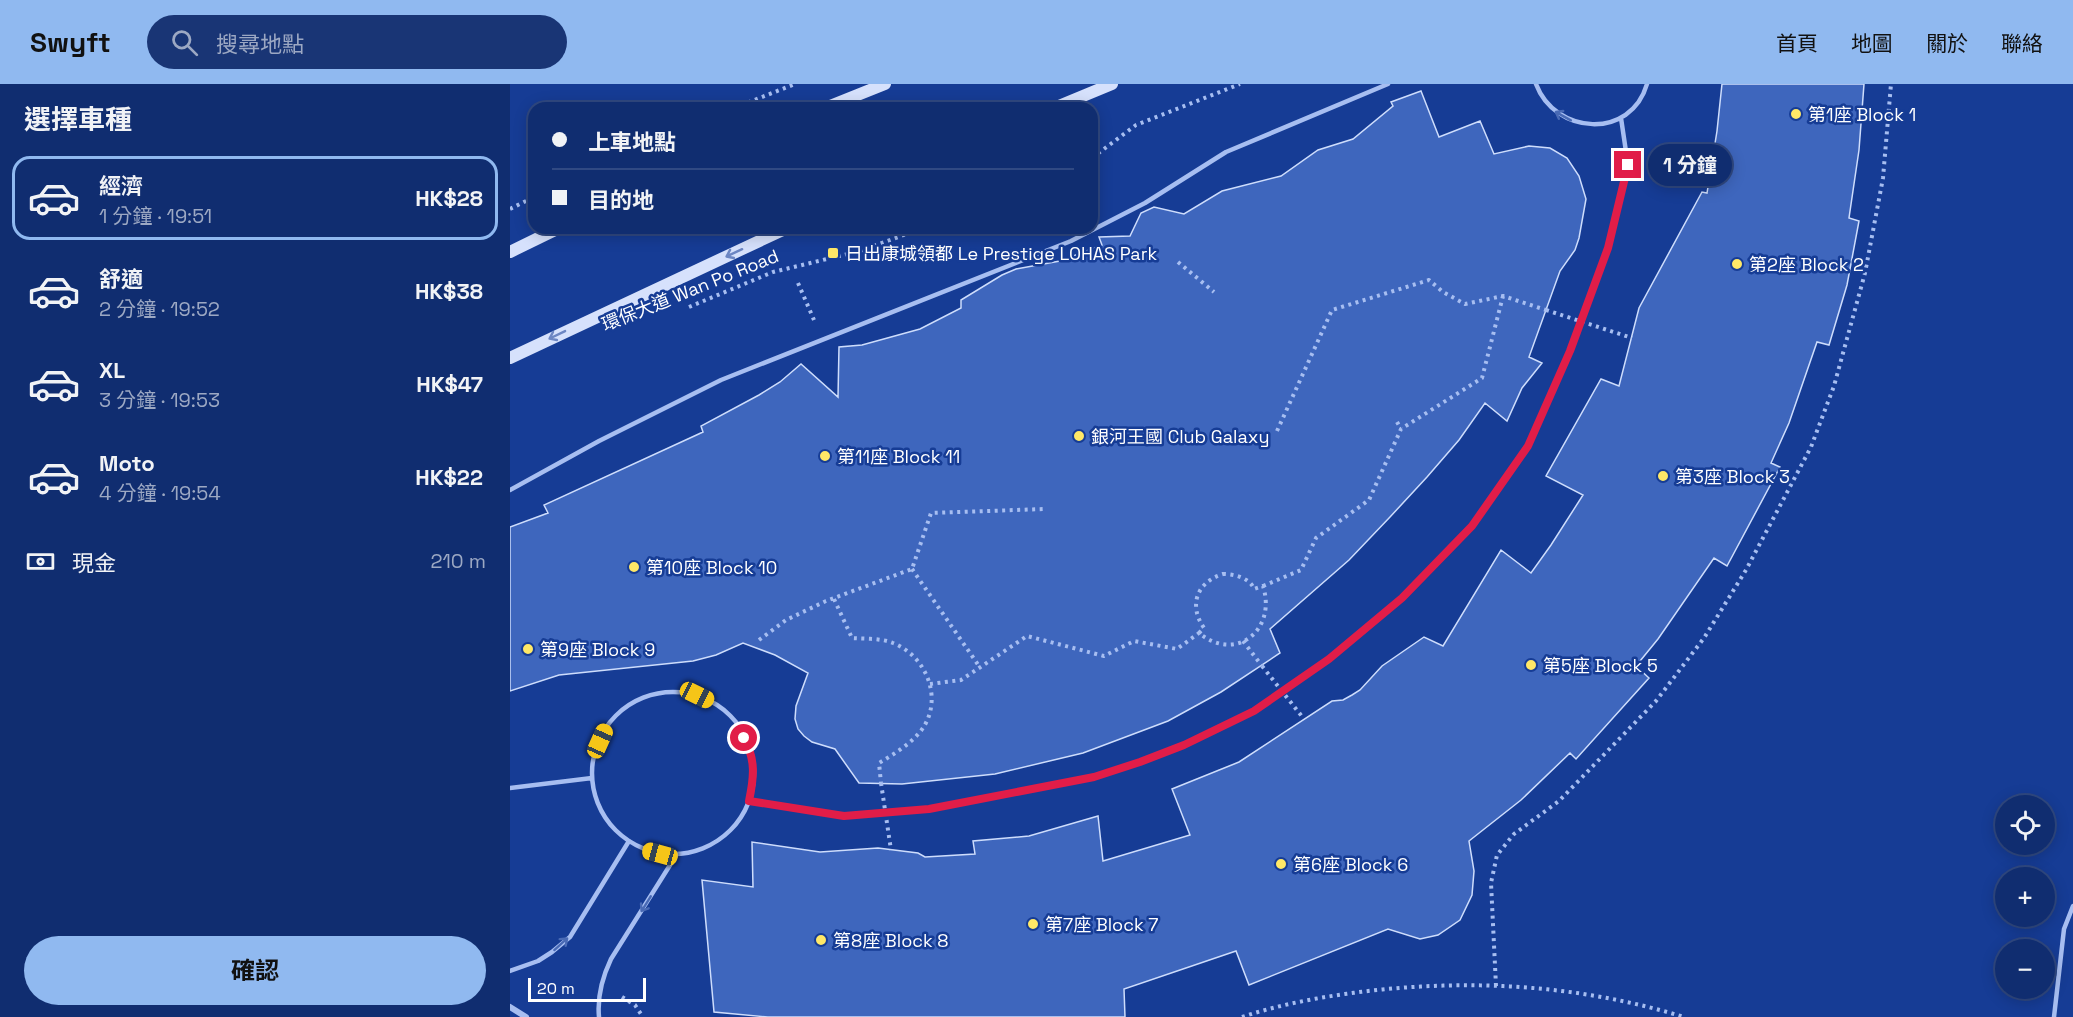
<!DOCTYPE html>
<html lang="zh-TW">
<head>
<meta charset="utf-8">
<style>
  :root { --surface:#102d70; --page:#193575; --text:#f1f3f6; --muted:#9ca8c3; --line:#304983; --accent:#90b9f0 }
  body { margin:0; font-family:"Space Grotesk","Noto Sans TC",sans-serif; background:var(--page); color:var(--text); height:100vh; display:flex; flex-direction:column; font-size:22px; white-space:nowrap }
  * { box-sizing:border-box; margin:0 }
  p { font-size:20px; color:var(--muted) }
  .icon { flex:none; width:33px; height:33px; fill:none; stroke:currentColor; stroke-width:2; stroke-linecap:round; stroke-linejoin:round }
  .map { position:relative; flex:1; overflow:hidden }
  .details { display:flex; flex-direction:column; background:var(--surface); width:510px }
  .details>* { flex:none }
  .banner { position:absolute; left:18px; top:18px; width:570px; height:132px; border-radius:18px; box-shadow:0 3px 15px #0003,0 0 0 2px var(--line); display:grid; align-content:center; height:132px; padding:0 24px; background:var(--surface) }
  .buttons { position:absolute; left:1485px; top:711px; display:grid; gap:12px }
  .buttons a { display:grid; place-items:center; width:60px; height:60px; border-radius:50%; background:var(--surface); box-shadow:0 3px 15px #0003,0 0 0 2px var(--line); font-size:30px }
  .scale { position:absolute; left:18px; bottom:15px; width:118px; box-sizing:border-box; padding-left:6px; border:3px solid #fff; border-top:0; font-size:16px; line-height:21px; white-space:nowrap; color:#fff; -webkit-text-stroke:4px #163c95; paint-order:stroke }
  .end { position:absolute; width:27px; height:27px; margin:-14px; border:8px solid #e11d48; background:#fff; box-shadow:0 0 0 3px #fff }
  .from { border-radius:50% }
  .bubble { position:absolute; height:42px; border-radius:21px; background:var(--surface); box-shadow:0 3px 15px #0003,0 0 0 2px var(--line); font-size:20px; font-weight:700; line-height:42px; text-align:center }
  .car { position:absolute; width:18px; height:36px; margin:-18px -9px; border-radius:8px; box-shadow:0 0 4px 2px #0007; background:linear-gradient(#f5c518 24%,#345 0 40%,#f5c518 0 76%,#345 0 86%,#f5c518 0) }
  .banner b { display:flex; align-items:center; gap:21px; height:57px; font-size:22px }
  .banner b+b { border-top:2px solid var(--line) }
  .banner i { width:15px; height:15px; background:var(--text) }
  ul { padding:0; list-style:none }
  li { display:flex; align-items:center; gap:18px; height:84px; margin:0 12px 9px; padding:0 12px; border:3px solid transparent; border-radius:18px }
  li div { flex:1 }
  li b { display:block; font-size:22px }
  li em { font-style:normal; font-weight:700 }
  li.current { border-color:var(--accent) }
  li>.icon { width:54px; height:54px; stroke-width:1.5 }
  h2 { padding:0 24px; font-size:27px; line-height:72px }
  .pay { display:flex; align-items:center; gap:15px; height:66px; padding:0 24px; font-size:22px }
  .pay p { margin-inline-start:auto }
  .cta { display:flex; gap:12px; margin-top:auto; padding:12px 24px }
  .cta a { flex:1; height:69px; border-radius:36px; background:var(--accent); color:#111; font-size:24px; font-weight:700; line-height:69px; text-align:center }
  header { display:flex; align-items:center; gap:36px; box-sizing:border-box; height:84px; padding:0 30px; background:var(--accent); color:#111 }
  header strong { font-size:28px }
  nav { display:flex; gap:33px; margin-inline-start:auto; font-size:21px }
  .search { width:420px; height:54px; background:var(--page); display:flex; align-items:center; gap:15px; box-sizing:border-box; padding:0 21px; border-radius:33px; color:var(--muted); font-size:22px }
  main { display:flex; flex:1; min-height:0 }
  .map>svg:first-child { display:block }
  .building { fill:#3e66bd; stroke:#ceddfc; stroke-width:1.5 }
  .lines { fill:none; stroke-linecap:round; stroke-linejoin:round }
  .path { stroke:#a7bef1; stroke-width:4; stroke-dasharray:3 4.5; stroke-linecap:butt }
  .service { stroke:#a7bef1; stroke-width:4.5 }
  .minor { stroke:#a7bef1; stroke-width:6 }
  .secondary { stroke:#d6e1fc; stroke-width:12 }
  .path-bridge { stroke:#a7bef1; stroke-width:4; stroke-dasharray:3 4.5; stroke-linecap:butt }
  .oneway { stroke:#496ab5 }
  .oneway2 { stroke:#6c86c3 }
  .route { stroke:#e11d48; stroke-width:8 }
  .poi-dot { fill:#ffe867; stroke:#163c95; stroke-width:2 }
  .labels { text-anchor:middle; dominant-baseline:central; stroke-width:5; stroke-linejoin:round; paint-order:stroke }
  .poi-label { font-size:18px; fill:#fff; stroke:#163c95; text-anchor:start }
  .street-label { font-size:18px; fill:#fff; stroke:#163c95 }
</style>
</head>
<body>
<header>
<strong>Swyft</strong>
<div class="search"><svg class="icon" aria-label="search" viewBox="0 0 24 24"><circle cx="10" cy="10" r="6"/><path d="M15 15l6 6"/></svg>搜尋地點</div>
<nav><a>首頁</a><a>地圖</a><a>關於</a><a>聯絡</a></nav>
</header>
<main>
<section class="details">
<h2>選擇車種</h2>
<ul>
<li class="current"><svg class="icon" aria-label="car" viewBox="0 0 24 24"><path d="M5 17H2v-5l4-1 3-4h7l3 4 3 1v5h-3M9 17h6M6 11h13"/><circle cx="7" cy="17" r="2"/><circle cx="17" cy="17" r="2"/></svg><div><b>經濟</b><p>1 分鐘 · 19:51</p></div><em>HK$28</em></li>
<li><svg class="icon" aria-label="car" viewBox="0 0 24 24"><path d="M5 17H2v-5l4-1 3-4h7l3 4 3 1v5h-3M9 17h6M6 11h13"/><circle cx="7" cy="17" r="2"/><circle cx="17" cy="17" r="2"/></svg><div><b>舒適</b><p>2 分鐘 · 19:52</p></div><em>HK$38</em></li>
<li><svg class="icon" aria-label="car" viewBox="0 0 24 24"><path d="M5 17H2v-5l4-1 3-4h7l3 4 3 1v5h-3M9 17h6M6 11h13"/><circle cx="7" cy="17" r="2"/><circle cx="17" cy="17" r="2"/></svg><div><b>XL</b><p>3 分鐘 · 19:53</p></div><em>HK$47</em></li>
<li><svg class="icon" aria-label="car" viewBox="0 0 24 24"><path d="M5 17H2v-5l4-1 3-4h7l3 4 3 1v5h-3M9 17h6M6 11h13"/><circle cx="7" cy="17" r="2"/><circle cx="17" cy="17" r="2"/></svg><div><b>Moto</b><p>4 分鐘 · 19:54</p></div><em>HK$22</em></li>
</ul>
<div class="pay"><svg class="icon" aria-label="cash" viewBox="0 0 24 24"><path d="M3 7h18v10H3z"/><circle cx="12" cy="12" r="2"/></svg>現金<p>210 m</p></div>
<div class="cta"><a>確認</a></div>
</section>
<div class="map">
<svg width="1563" height="933" viewBox="0 0 1563 933">
  <rect width="100%" height="100%" fill="#163c95"/>
  <path class="building" d="M1212,0H1354L1349,66L1339,134L1349,137L1337,201L1319,261L1307,258L1279,339L1261,379L1270,383L1217,482L1204,474L1148,555L1126,582L1139,594L1066,675L1060,669L1011,716L959,757L964,787L962,811L950,836L928,851L910,855L878,845L739,901L726,867L614,905L615,933H258L204,928L192,796L243,803L242,758L310,768L368,764L408,769L415,773L465,770L463,757L519,752L588,732L593,777L680,751L662,705L729,678L822,617L833,616L842,611L850,606L872,582L914,553L933,562L991,466L1021,489L1041,461L1073,411L1036,392L1091,295L1109,302L1129,224L1192,108L1197,109L1207,47Z
    M911,7L929,53L970,37L984,70L1019,62L1040,64L1057,74L1069,92L1076,115L1069,154L1065,166L1050,187L1019,273L1032,279L1012,304L997,337L975,319L949,356L917,393L880,433L839,476L760,545L770,569L711,608L658,637L573,669L485,690L392,700L349,699L325,665L302,658L294,652L288,645L285,635L286,622L298,589L265,571L233,559L206,571L183,577L49,591L0,607V443L38,429L34,421L193,348L191,342L249,311L270,298L291,280L328,313L329,263L352,261L410,245L451,224V216L492,191L506,185L550,177L592,161L589,153L620,152L631,129L644,123L674,130L712,107L771,92L808,66L843,55L883,22L881,18Z"/>
  <g class="lines">
    <path class="path" d="M224,24L285,0
      M582,74L626,41L730,0
      M0,125L24,113
      M668,178L704,208
      M288,199L304,236
      M179,223L263,188L350,167L413,144
      M887,338L891,345
      M767,347L822,226L919,196L933,208L955,220L993,212L1036,226
      M402,485L469,582
      M713,490C724,490 740,494 744,505L753,502C767,546 726,579 689,549L694,544C678,521 687,498 713,490Z
      M753,502L791,486L806,454L859,416L891,345L972,294L993,212
      M324,515L342,554C355,555 371,554 383,559C417,572 435,617 410,648C399,661 384,670 369,679L371,699
      M249,556L276,536L316,517L402,485L421,429L534,425
      M733,557L752,582
      M420,600L451,596L517,552L594,572L624,557L667,565L689,549
      M986,902L981,799L987,771L1004,750L1049,717L1146,617L1194,554L1236,486L1301,363L1324,302L1355,189L1373,94L1381,0
      M112,913L125,921L133,933
      M732,933C765,922 800,915 835,910C948,894 1064,899 1174,933"/>
    <path class="service" d="M1026,0C1045,51 1121,56 1137,0
      M0,406L89,357L211,296L561,157L635,119L716,68L878,0
      M82 689a81 81 0 1 1 162 0a81 81 0 1 1-162 0Z
      M0,704L82,694
      M239,717L334,732L419,725L584,693L630,678L674,661L744,627L819,575L892,514L962,442L1018,362L1060,267L1098,164L1118,81L1111,34
      M0,887L28,877L42,868L60,853L119,757
      M89,933C87,912 92,894 101,875L167,770
      M1544,933L1554,845L1563,822"/>
    <path class="minor" d="M0,923L16,933"/>
    <path class="secondary" d="M315,24L375,0
      M544,24L602,0
      M0,168L49,144
      M0,274L277,144"/>
    <path class="path-bridge" d="M1036,226L1122,254
      M752,582L794,635
      M371,699L381,766"/>
  </g>
  <defs><path id="oneway-shaft" d="M-6 0H5M1.5-3L5.5 0L1.5 3" fill="none" stroke-width="1.6" stroke-linecap="round" stroke-linejoin="round" transform="scale(1.5)"/></defs>
  <g class="oneway">
    <use href="#oneway-shaft" transform="translate(1053 32) rotate(-151)"/>
    <use href="#oneway-shaft" transform="translate(136 820) rotate(122)"/>
    <use href="#oneway-shaft" transform="translate(51 860) rotate(-42)"/>
  </g>
  <g class="oneway2">
    <use href="#oneway-shaft" transform="translate(224 169) rotate(155)"/>
    <use href="#oneway-shaft" transform="translate(47 251) rotate(154)"/>
  </g>
  <g class="lines">
    <path class="route" d="M234,654C246,676 244,693 239,717L334,732L419,725L584,693L630,678L674,661L744,627L819,575L892,514L962,442L1018,362L1060,267L1098,164L1118,81"/>
  </g>
  <g class="poi-dot">
    <circle cx="1286" cy="30" r="6"/>
    <rect x="317" y="163" width="12" height="12" rx="3"/>
    <circle cx="1227" cy="180" r="6"/>
    <circle cx="569" cy="352" r="6"/>
    <circle cx="315" cy="372" r="6"/>
    <circle cx="1153" cy="392" r="6"/>
    <circle cx="124" cy="483" r="6"/>
    <circle cx="18" cy="565" r="6"/>
    <circle cx="1021" cy="581" r="6"/>
    <circle cx="771" cy="780" r="6"/>
    <circle cx="523" cy="840" r="6"/>
    <circle cx="311" cy="856" r="6"/>
  </g>
  <g class="labels">
    <g class="poi-label">
      <text x="1298" y="30">第1座 Block 1</text>
      <text x="335" y="169">日出康城領都 Le Prestige LOHAS Park</text>
      <text x="1239" y="180">第2座 Block 2</text>
      <text x="581" y="352">銀河王國 Club Galaxy</text>
      <text x="327" y="372">第11座 Block 11</text>
      <text x="1165" y="392">第3座 Block 3</text>
      <text x="136" y="483">第10座 Block 10</text>
      <text x="30" y="565">第9座 Block 9</text>
      <text x="1033" y="581">第5座 Block 5</text>
      <text x="783" y="780">第6座 Block 6</text>
      <text x="535" y="840">第7座 Block 7</text>
      <text x="323" y="856">第8座 Block 8</text>
    </g>
    <g class="street-label">
      <text transform="translate(180 206) rotate(-22)">環保大道 Wan Po Road</text>
    </g>
  </g>
</svg>
<div class="buttons">
<a><svg class="icon" aria-label="locate" viewBox="0 0 24 24"><circle cx="12" cy="12" r="6"/><path d="M12 2v4M12 18v4M2 12h4M18 12h4"/></svg></a>
<a>+</a>
<a>−</a>
</div>
<div class="scale">20 m</div>
<i class="end from" style="left:234px;top:654px"></i>
<i class="end" style="left:1118px;top:81px"></i>
<div class="bubble" style="left:1138px;top:60px;width:84px">1 分鐘</div>
<i class="car" style="left:187px;top:611px;rotate:116deg"></i>
<i class="car" style="left:90px;top:657px;rotate:24deg"></i>
<i class="car" style="left:150px;top:770px;rotate:285deg"></i>
<div class="banner">
<b><i class="from"></i>上車地點</b>
<b><i></i>目的地</b>
</div>
</div>
</main>
</body>
</html>
